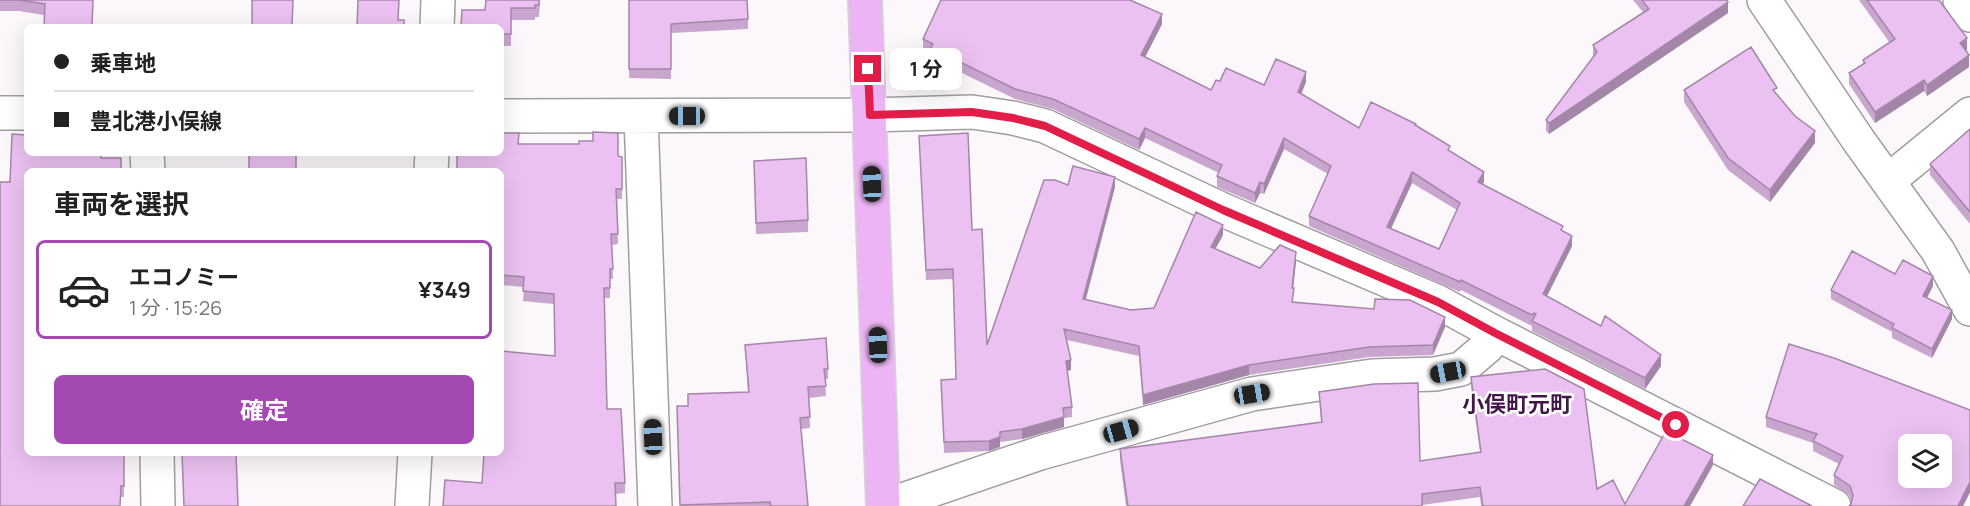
<!DOCTYPE html>
<html lang="ja">
<head>
<meta charset="utf-8">
<style>
  :root { --surface:#fff; --page:#f6f6f6; --text:#222; --muted:#767676; --line:#e0e0e0; --accent:#a448b2 }
  body { margin:0; font-family:Manrope,"Noto Sans JP",sans-serif; background:var(--page); color:var(--text); height:100vh; display:flex; flex-direction:column; font-size:22px; white-space:nowrap }
  * { box-sizing:border-box; margin:0 }
  p { font-size:20px; color:var(--muted) }
  .icon { flex:none; width:33px; height:33px; fill:none; stroke:currentColor; stroke-width:2; stroke-linecap:round; stroke-linejoin:round }
  .map { position:relative; flex:1; overflow:hidden }
  .details { position:absolute; left:24px; top:168px; width:480px; height:288px; display:flex; flex-direction:column; background:var(--surface); border-radius:9px; box-shadow:0 6px 24px #0002 }
  .details>* { flex:none }
  .banner { position:absolute; left:24px; top:24px; width:480px; height:132px; border-radius:9px; box-shadow:0 6px 24px #0002; display:grid; align-content:center; height:132px; padding:0 30px; background:var(--surface) }
  .buttons { position:absolute; left:1898px; top:434px; display:grid; gap:12px }
  .buttons a { display:grid; place-items:center; width:54px; height:54px; border-radius:9px; background:var(--surface); box-shadow:0 6px 24px #0002; font-size:30px }
  .end { position:absolute; width:27px; height:27px; margin:-14px; border:8px solid #e11d48; background:#fff; box-shadow:0 0 0 3px #fff }
  .from { border-radius:50% }
  .bubble { position:absolute; height:42px; border-radius:9px; background:var(--surface); box-shadow:0 6px 24px #0002; font-size:20px; font-weight:700; line-height:42px; text-align:center }
  .car { position:absolute; width:18px; height:36px; margin:-18px -9px; border-radius:8px; box-shadow:0 0 4px 2px #0007; background:linear-gradient(#222 24%,#8ab4d8 0 40%,#222 0 76%,#8ab4d8 0 86%,#222 0) }
  .banner b { display:flex; align-items:center; gap:21px; height:57px; font-size:22px }
  .banner b+b { border-top:2px solid var(--line) }
  .banner i { width:15px; height:15px; background:var(--text) }
  ul { padding:0; list-style:none }
  li { display:flex; align-items:center; gap:18px; height:99px; margin:0 12px 9px; padding:0 18px; border:3px solid transparent; border-radius:9px }
  li div { flex:1 }
  li b { display:block; font-size:22px }
  li em { font-style:normal; font-weight:700 }
  li.selected { border-color:var(--accent) }
  li>.icon { width:54px; height:54px; stroke-width:1.5 }
  h2 { padding:0 30px; font-size:27px; line-height:72px }
  .action { display:flex; gap:12px; margin-top:auto; padding:12px 30px }
  .action a { flex:1; height:69px; border-radius:9px; background:var(--accent); color:#fff; font-size:24px; font-weight:700; line-height:69px; text-align:center }
  .map>svg:first-child { display:block }
  .lines { fill:none; stroke-linecap:round; stroke-linejoin:round }
  .minor-casing { stroke:#a19da1; stroke-width:36 }
  .major-casing { stroke:#d4d3d4; stroke-width:36 }
  .minor { stroke:#fff; stroke-width:33 }
  .major { stroke:#ecb4f4; stroke-width:33 }
  .wall { fill:#c9a6ce; fill-rule:evenodd }
  .shaded-wall { fill:#a487a8 }
  .building { fill:#eac1f0; stroke:#a487a8; stroke-width:1.5; fill-rule:evenodd }
  .route { stroke:#e11d48; stroke-width:8 }
  .labels { text-anchor:middle; dominant-baseline:central; stroke-width:5; stroke-linejoin:round; paint-order:stroke }
  .quarter-label { font-size:22px; font-weight:bold; fill:#421649; stroke:#fff }
</style>
</head>
<body>
<div class="map">
<svg width="1970" height="506" viewBox="0 0 1970 506">
  <rect width="100%" height="100%" fill="#fbf7fb"/>
  <g class="lines">
    <defs>
      <path id="minor" d="M1764,0L1859,141L1938,251L1970,309
        M1960,0L1970,15
        M437,27L438,0
        M0,113H27
        M501,116L870,115L972,112L1013,118L1045,126L1223,210L1438,302L1495,333L1834,506
        M641,116L655,506
        M147,153L148,171
        M431,171L432,153
        M1888,181L1970,114
        M157,453L158,506
        M412,506L415,453
        M885,506L1040,453L1252,394L1372,376L1435,374L1461,369L1488,346L1495,333"/>
      <path id="major" d="M865,0L883,506"/>
    </defs>
    <use href="#minor" class="minor-casing"/>
    <use href="#major" class="major-casing"/>
    <use href="#minor" class="minor"/>
    <use href="#major" class="major"/>
  </g>
  <path class="wall" d="M0,0H94L44,15L19,11H0Z
    M486,0H540L539,17H535V20H511V46H501V27L485,10Z
    M629,0L748,19V29L671,33V79L629,78Z
    M1633,0H1727L1728,13L1549,134L1546,131V120L1593,57V45L1643,12Z
    M1859,0H1939L1967,50L1965,51L1969,67L1927,96L1924,91L1875,123L1849,84V73L1863,64V60L1890,43Z
    M1162,24L1145,57L1211,90L1220,81L1264,85L1306,82L1301,94L1359,128L1416,126L1450,152L1484,182L1482,184L1563,231L1572,246L1547,296L1661,366L1645,389L1532,331V326L1461,290L1460,292L1309,226V216L1328,174L1284,149L1264,194L1260,193L1255,203L1217,187V176L1219,173L1145,138L1139,150L1053,109L1015,99L956,70L955,73L929,62V52L923,49V39ZM1412,183L1457,210L1439,249L1391,229Z
    M1684,90L1777,95L1815,143L1770,202L1728,170L1684,102Z
    M1970,129V224L1930,175V164Z
    M919,136L972,230L987,345L1068,185L1115,187L1086,299L1131,310L1154,308L1223,235L1215,249L1260,268L1296,262L1293,288V302L1445,327L1433,355L1369,357L1249,375L1143,405L1139,356L1067,340L1071,370L1067,371L1072,407V417L1064,418V427L1022,439L1000,442V447L989,451L944,453L941,380H956L953,279L926,280Z
    M519,144L622,157V199H617L618,244L612,245L613,279H610V298H604L607,409L625,483V493L615,494L482,483L555,356L554,304L523,301L524,287L501,285V171Z
    M754,161L808,220V232L756,234Z
    M27,171L124,453V497H121L120,506H0L10,182Z
    M1895,274L1933,286L1927,298L1952,319L1932,358L1892,338V332L1831,299V290Z
    M1789,344L1970,492L1963,506H1849L1851,504V501L1850,496L1834,485V475L1839,464L1813,451V443L1766,427V417Z
    M745,345L828,369V379H825L826,396L809,398L810,428L801,429L808,506H680L677,417L748,392Z
    M1471,377L1597,489L1625,504L1713,465L1690,506H1481L1480,497L1422,505V506H1126L1120,460V449L1321,422L1319,392L1420,461L1480,452L1471,387Z"/>
  <path class="shaded-wall" d="M1728,2V13L1549,134V123Z
    M1162,14V24L1141,65V55Z
    M1967,38V50L1960,55V43Z
    M1969,55V67L1927,96V85Z
    M956,60V70L955,73V63Z
    M1306,72V82L1298,102V92Z
    M1924,80V91L1875,123V112Z
    M1145,128V138L1139,150V139Z
    M1815,131V143L1770,202V190Z
    M1284,138V149L1264,194V184Z
    M1412,172V183L1387,237V227Z
    M1484,172V182L1478,192V182Z
    M1115,177V187L1083,309V299Z
    M1260,182V193L1255,203V193Z
    M1223,225V235L1211,257V247Z
    M1572,236V246L1543,304V294Z
    M1296,252V262L1292,298V288Z
    M1933,276V286L1923,305V296Z
    M1952,310V319L1932,358V349Z
    M1445,317V327L1433,355V345Z
    M1661,355V366L1645,389V378Z
    M1071,360V370L1066,371V361Z
    M1249,365V375L1143,405V395Z
    M1064,417V427L1022,439V429Z
    M1000,437V447L989,451V441Z
    M1713,455V465L1690,506H1684Z
    M1970,482V492L1963,506H1958Z"/>
  <path class="building" d="M0,0H93L92,27H44L45,4L19,0Z
    M252,0H293L292,27H252Z
    M358,0H399L398,20H404V27H357Z
    M486,0H539V5H535V8H511V34H501V27H461L462,10H485Z
    M629,0H747L748,19L671,24V69H629Z
    M941,0H1130L1162,14L1141,55L1211,90L1216,80L1220,81L1226,68L1264,85L1276,59L1306,72L1298,92L1359,128L1371,102L1416,124L1415,125L1450,146L1448,150L1484,172L1478,182L1563,226L1561,230L1572,236L1543,294L1601,326L1605,316L1661,355L1645,378L1532,321L1536,314L1534,313L1532,315L1461,280L1460,282L1309,216L1331,166L1284,138L1264,184L1260,182L1255,193L1217,176L1222,165L1145,128L1139,139L1053,99L1015,89L956,60L955,63L929,51L933,44L923,39ZM1412,172L1460,203L1439,249L1387,227Z
    M1642,0H1727L1728,2L1549,123L1546,120L1597,52L1593,45L1649,9Z
    M1867,0H1939L1967,38L1960,43L1969,55L1927,85L1924,80L1875,112L1849,73L1865,63L1863,60L1895,39Z
    M1751,47L1777,88L1773,90L1795,116L1815,131L1770,190L1728,158L1684,90Z
    M1970,129V212L1930,164Z
    M27,131V153H101V158H121V171H27V453H124V486H121L120,506H0V182H10L12,134L26,135Z
    M593,132L618,133V156L622,157V189H616L618,234H611L613,269H610V288H604L607,409H621L625,483H615L616,506H443L445,480L482,483L484,453H501V351L555,356L554,294L523,291L524,277L501,275V171H457V153H501V133H519L518,144H579V141H593Z
    M968,133L972,230L982,229L987,345L1044,180H1055L1068,185L1073,166L1115,177L1083,299L1131,310L1154,308L1196,212L1223,225L1211,247L1260,268L1280,245L1296,252L1292,288H1294L1292,302L1374,309L1375,299L1410,300L1445,317L1433,345L1369,347L1249,365L1143,395L1139,346L1064,329L1071,360L1066,361L1072,407L1063,408L1064,417L1022,429L1000,432V437L989,441L944,442L941,380L956,379L953,269L926,270L919,136Z
    M249,153H296V171H249Z
    M806,158L808,220L756,223L754,161Z
    M1852,251L1895,274L1903,260L1933,276L1923,296L1952,310L1932,349L1892,328L1894,324L1831,290Z
    M826,338L828,369H824L826,386L808,387L810,417L800,418L808,506H771L770,502L680,505L677,406H688V394L749,392L745,345Z
    M1789,344L1834,358L1970,410V482L1958,506H1849L1851,504L1853,495L1850,486L1834,475L1843,456L1813,441L1817,434L1766,417ZM1908,444H1941V477H1908Z
    M1545,369L1584,389L1597,489L1613,480L1625,504L1666,431L1713,455L1684,506H1483L1480,487L1422,494V506H1128L1120,449L1322,422L1319,392L1374,384L1418,383L1420,461L1481,452L1471,377Z
    M182,453H236L238,506H184Z
    M1760,479L1812,506H1743Z"/>
  <g class="lines">
    <path class="route" d="M868,69L870,115L972,112L1013,118L1045,126L1223,210L1438,302L1495,333L1676,425"/>
  </g>
  <g class="labels">
    <g class="quarter-label">
      <text x="1517" y="404">小俣町元町</text>
    </g>
  </g>
</svg>
<div class="buttons">
<a><svg class="icon" aria-label="layers" viewBox="0 0 24 24"><path d="M12 4l9 5-9 5-9-5zM3 14l9 5 9-5"/></svg></a>
</div>
<i class="end from" style="left:1676px;top:425px"></i>
<i class="end" style="left:868px;top:69px"></i>
<div class="bubble" style="left:890px;top:48px;width:72px">1 分</div>
<i class="car" style="left:687px;top:116px;rotate:270deg"></i>
<i class="car" style="left:872px;top:184px;rotate:358deg"></i>
<i class="car" style="left:878px;top:345px;rotate:358deg"></i>
<i class="car" style="left:1448px;top:372px;rotate:259deg"></i>
<i class="car" style="left:1252px;top:394px;rotate:81deg"></i>
<i class="car" style="left:1121px;top:431px;rotate:74deg"></i>
<i class="car" style="left:653px;top:437px;rotate:358deg"></i>
<div class="banner">
<b><i class="from"></i>乗車地</b>
<b><i></i>豊北港小俣線</b>
</div>
<section class="details">
<h2>車両を選択</h2>
<ul>
<li class="selected"><svg class="icon" aria-label="car" viewBox="0 0 24 24"><path d="M5 17H2v-5l4-1 3-4h7l3 4 3 1v5h-3M9 17h6M6 11h13"/><circle cx="7" cy="17" r="2"/><circle cx="17" cy="17" r="2"/></svg><div><b>エコノミー</b><p>1 分 · 15:26</p></div><em>¥349</em></li>
</ul>
<div class="action"><a>確定</a></div>
</section>
</div>
</body>
</html>
